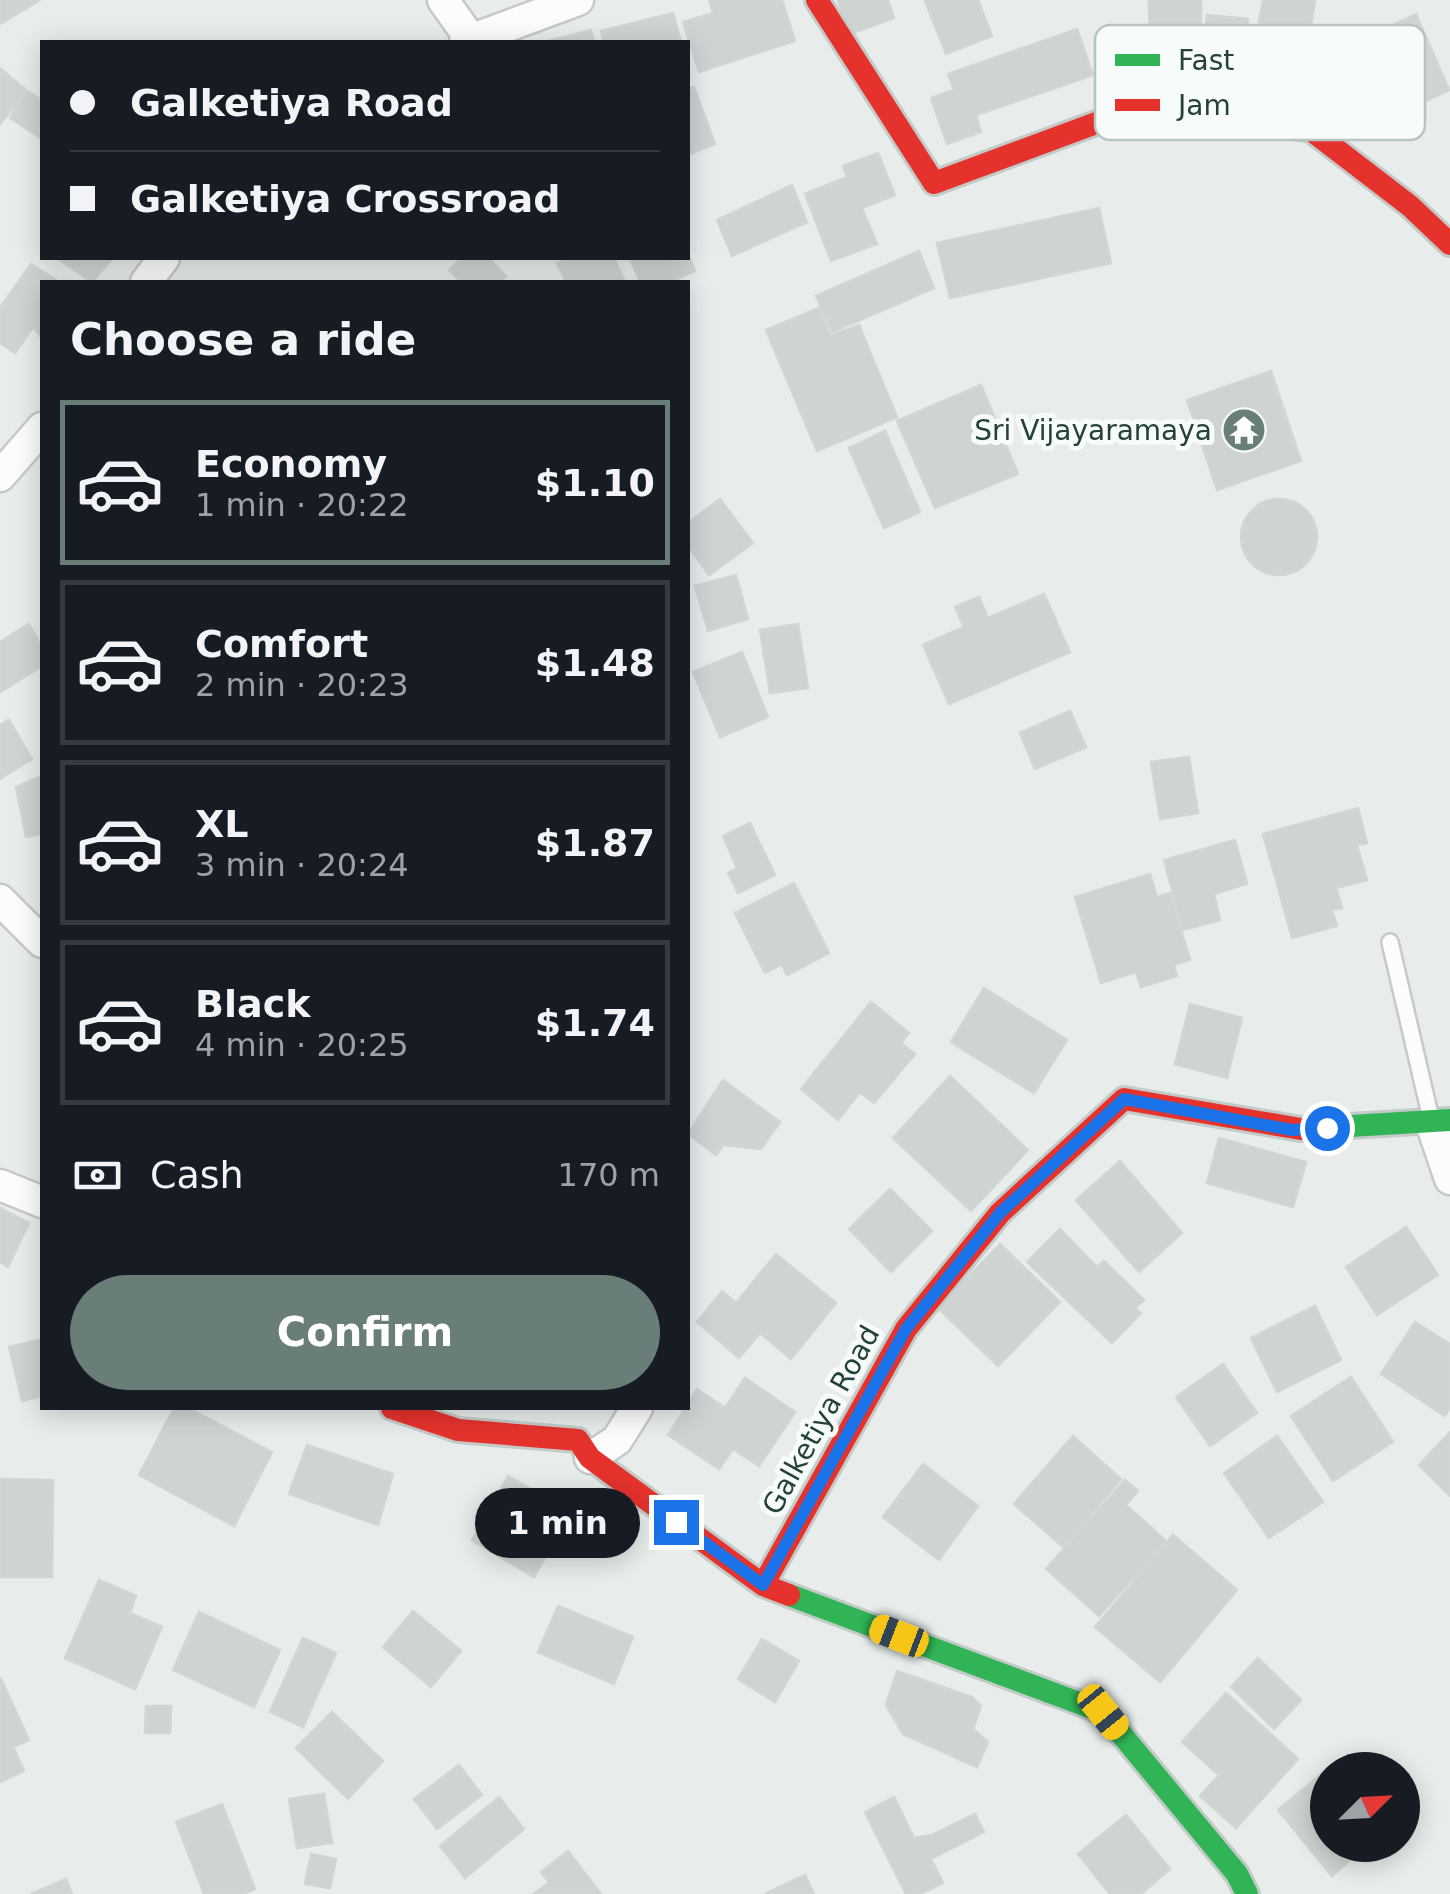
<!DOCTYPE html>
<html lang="en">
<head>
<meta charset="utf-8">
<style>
  :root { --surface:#171b24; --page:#242831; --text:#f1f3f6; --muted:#9ea1a6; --line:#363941; --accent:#697e78 }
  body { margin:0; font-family:"DejaVu Sans",sans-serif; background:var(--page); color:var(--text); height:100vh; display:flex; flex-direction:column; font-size:38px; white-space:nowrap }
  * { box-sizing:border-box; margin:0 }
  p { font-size:32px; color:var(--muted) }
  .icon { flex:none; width:55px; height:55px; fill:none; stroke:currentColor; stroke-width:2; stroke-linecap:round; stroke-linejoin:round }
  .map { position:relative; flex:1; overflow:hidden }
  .drawer { position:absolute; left:40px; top:280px; width:650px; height:1130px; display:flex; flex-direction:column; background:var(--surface); border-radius:0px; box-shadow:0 5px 25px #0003 }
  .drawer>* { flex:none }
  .top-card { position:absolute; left:40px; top:40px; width:650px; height:220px; border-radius:0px; box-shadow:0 5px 25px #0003; display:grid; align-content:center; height:220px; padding:0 30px; background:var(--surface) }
  .needle { width:65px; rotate:66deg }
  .controls { position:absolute; left:1310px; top:1752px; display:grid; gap:20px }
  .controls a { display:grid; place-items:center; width:110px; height:110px; border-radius:50%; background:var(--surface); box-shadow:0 5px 25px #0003; font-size:50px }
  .end { position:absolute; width:45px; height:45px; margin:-22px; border:12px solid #1a73e8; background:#fff; box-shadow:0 0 0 5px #fff }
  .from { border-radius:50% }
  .bubble { position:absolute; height:70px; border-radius:35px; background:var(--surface); box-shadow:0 5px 25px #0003; font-size:32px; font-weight:800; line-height:70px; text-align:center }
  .car { position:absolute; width:30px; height:60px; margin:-30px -15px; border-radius:12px; box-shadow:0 0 8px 2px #0007; background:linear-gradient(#f5c518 24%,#345 0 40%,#f5c518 0 76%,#345 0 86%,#f5c518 0) }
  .top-card b { display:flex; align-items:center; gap:35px; height:95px; font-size:38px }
  .top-card b+b { border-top:2px solid var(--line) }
  .top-card i { width:25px; height:25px; background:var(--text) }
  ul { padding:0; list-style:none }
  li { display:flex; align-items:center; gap:30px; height:165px; margin:0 20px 15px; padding:0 10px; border:5px solid var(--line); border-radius:0px }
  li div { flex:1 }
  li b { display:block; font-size:38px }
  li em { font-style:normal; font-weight:800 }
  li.active { border-color:var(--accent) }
  li>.icon { width:90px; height:90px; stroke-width:1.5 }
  h2 { padding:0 30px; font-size:45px; line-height:120px }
  .pay { display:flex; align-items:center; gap:25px; height:110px; padding:0 30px; font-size:38px }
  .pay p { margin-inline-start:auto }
  .cta { display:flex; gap:20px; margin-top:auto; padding:20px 30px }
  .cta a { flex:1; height:115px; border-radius:60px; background:var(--accent); color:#fff; font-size:40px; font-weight:800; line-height:115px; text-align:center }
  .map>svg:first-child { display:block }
  .building { fill:#cfd4d2; stroke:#d1d6d4; stroke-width:2.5 }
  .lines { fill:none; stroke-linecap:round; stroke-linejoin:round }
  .lane-casing { stroke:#c5cac8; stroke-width:20 }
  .street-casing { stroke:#c5cac8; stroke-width:35 }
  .fast-casing { stroke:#c3cbc8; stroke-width:28 }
  .jam-casing { stroke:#c3cbc8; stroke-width:28 }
  .lane { stroke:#fcfcfc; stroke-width:15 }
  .street { stroke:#fcfcfc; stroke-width:30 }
  .fast { stroke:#30b455; stroke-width:22 }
  .jam { stroke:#e5322d; stroke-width:22 }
  .route { stroke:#1a73e8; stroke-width:12 }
  .labels { text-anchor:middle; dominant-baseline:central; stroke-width:10; stroke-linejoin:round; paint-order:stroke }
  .poi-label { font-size:28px; fill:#24423a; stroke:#f7fbf9; text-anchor:end }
  .street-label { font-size:28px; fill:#24423a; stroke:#f7fbf9 }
  .key { fill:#f7fbf9; stroke:#b8c4c0; stroke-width:2.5 }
  .key-label { font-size:28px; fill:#24423a }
</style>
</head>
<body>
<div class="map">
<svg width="1450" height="1894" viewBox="0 0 1450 1894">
  <rect width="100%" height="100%" fill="#e8edeb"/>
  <path class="building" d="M0,0H40L0,24Z
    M709,0H782L795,41L699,72L683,22L713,13Z
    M838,0H888L894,18L850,34Z
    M978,0L992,36L946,54L925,1Z
    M1149,0H1201V66H1150Z
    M1263,0H1315L1302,82L1250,73Z
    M673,13L681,42H604L601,31Z
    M1416,14L1449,90L1393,116L1372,69L1399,57L1388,34L1395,24Z
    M1207,15L1248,19L1244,73L1202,69Z
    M1077,29L1093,75L976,115L981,132L947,144L931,98L954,90L948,74Z
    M591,30L594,42H544Z
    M1,69L27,91L0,124V70Z
    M694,87L715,144L688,155V89Z
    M27,91L42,100V139L10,118Z
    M878,153L895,195L862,208L877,244L831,261L805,194L847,177L843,166Z
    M792,185L807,222L732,256L717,220Z
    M1099,208L1111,263L950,298L937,243Z
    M919,251L934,288L832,332L816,296Z
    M688,253L695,271L669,282H640L630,258H688Z
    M57,258H113L92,282Z
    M462,258H488L506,276L499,282H461L449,270Z
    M570,258H614L625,282H566L557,263Z
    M31,264L59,282H42V338L33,327L15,353L0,343V308Z
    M819,308L830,336L859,325L897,417L817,451L766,330Z
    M1271,371L1301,461L1217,490L1187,400Z
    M981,385L1018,474L935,508L897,421Z
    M885,431L920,512L884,528L849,448Z
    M1241 537a38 38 0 1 1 76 0a38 38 0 1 1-76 0Z
    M720,499L753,543L709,575L688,546V523Z
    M736,575L748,619L708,631L695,586Z
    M1044,594L1070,652L949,704L923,645L964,627L955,607L979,597L988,618Z
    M29,624L42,647V666L0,692V642Z
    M798,624L808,688L770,693L760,630Z
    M742,652L768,717L720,737L693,672Z
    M1070,711L1086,747L1035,769L1020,733Z
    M9,720L32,759L0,779V725Z
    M1189,757L1198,813L1160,819L1151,762Z
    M42,776V834L26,837L16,787Z
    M1358,808L1367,843L1357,845L1367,880L1336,888L1342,908L1332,910L1337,926L1292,938L1263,834Z
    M750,823L775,875L738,893L728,873L737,868L723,836Z
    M1235,840L1247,884L1214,894L1220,920L1183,930L1164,860Z
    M1150,874L1157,897L1170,893L1190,960L1174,965L1177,976L1141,987L1136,972L1101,983L1075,897Z
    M794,883L829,953L787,975L782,964L765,973L735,913Z
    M984,988L1067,1040L1034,1093L951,1042Z
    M871,1002L909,1033L901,1043L915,1054L874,1103L860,1092L838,1120L801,1089Z
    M1190,1004L1242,1018L1227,1078L1175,1064Z
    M950,1076L1028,1150L971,1211L893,1138Z
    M723,1080L780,1122L761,1149L723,1145L716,1155L688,1134Z
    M1219,1138L1306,1162L1293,1207L1207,1183Z
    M1120,1161L1182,1233L1139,1272L1076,1200Z
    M890,1189L932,1231L891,1272L849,1229Z
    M0,1208L29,1223L8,1267L0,1262Z
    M1406,1227L1438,1275L1377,1315L1346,1267Z
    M1060,1229L1097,1267L1104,1261L1144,1300L1135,1308L1141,1313L1112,1343L1027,1262Z
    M1000,1244L1060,1302L998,1366L938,1308Z
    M776,1254L836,1303L791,1359L760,1333L739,1358L697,1322L722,1291L736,1303Z
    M1315,1306L1341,1360L1277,1392L1251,1338Z
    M1415,1322L1450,1344V1408L1445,1416L1381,1374Z
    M42,1339V1396L22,1401L9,1347Z
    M1223,1364L1257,1413L1210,1446L1176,1397Z
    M1351,1377L1393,1442L1333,1481L1291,1416Z
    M745,1378L795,1412L759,1466L733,1449L719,1469L668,1435L697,1389L725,1408Z
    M174,1408H188L272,1452L234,1526L139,1475Z
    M1450,1432V1496L1419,1465Z
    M1073,1436L1121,1479L1063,1547L1014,1504Z
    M1277,1436L1323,1502L1269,1538L1224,1473Z
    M307,1445L393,1474L378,1525L289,1494Z
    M923,1464L978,1506L939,1560L883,1517Z
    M508,1476L571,1512L534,1577L472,1540Z
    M0,1479L53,1480L52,1577H0Z
    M1125,1480L1138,1491L1126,1505L1166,1541L1099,1616L1046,1569Z
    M1173,1535L1237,1590L1160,1682L1095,1627Z
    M99,1580L136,1596L130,1613L162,1627L135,1689L65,1658Z
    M558,1606L633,1637L614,1684L538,1652Z
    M413,1611L461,1651L431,1687L383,1647Z
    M199,1612L280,1650L254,1707L173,1670Z
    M303,1638L336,1653L303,1727L270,1712Z
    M762,1639L799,1661L775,1702L738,1679Z
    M1258,1658L1301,1700L1274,1729L1231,1687Z
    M897,1671L972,1697L981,1706L973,1729L988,1742L977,1767L903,1734L886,1705Z
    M0,1677L29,1740L13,1747L24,1771L0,1782Z
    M1226,1693L1298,1759L1236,1828L1200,1796L1219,1775L1182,1742Z
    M146,1706H171L170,1733H145Z
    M332,1712L383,1761L348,1799L296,1748Z
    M459,1765L482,1795L437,1829L414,1799Z
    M1332,1765L1336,1770H1328V1845H1368L1332,1876L1278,1810Z
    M324,1794L332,1843L297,1848L289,1799Z
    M499,1797L524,1829L465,1878L440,1846Z
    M894,1797L914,1838L932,1835L975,1814L984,1832L931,1859L943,1883L920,1894H906L865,1812Z
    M222,1804L255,1889L243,1894H204L176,1822Z
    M1126,1815L1170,1869L1141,1894H1110L1078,1854Z
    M568,1851L601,1894H533L549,1883L541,1872Z
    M311,1854L336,1859L330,1888L305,1884Z
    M805,1875L814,1894H765Z
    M66,1879L72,1894H31Z"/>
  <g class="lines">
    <defs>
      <path id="lane" d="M1390,942L1431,1119"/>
      <path id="street" d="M443,0L470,38
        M465,42L578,0
        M146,282L164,258
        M0,476L42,428
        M0,900L42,942
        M1431,1123L1450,1179
        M0,1185L42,1202
        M590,1458L617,1440L637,1408"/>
      <path id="fast" d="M1301,1129L1450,1120
        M789,1595L1103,1712L1237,1874L1247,1894"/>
      <path id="jam" d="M817,0L934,183L1153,102L1311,130L1410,206L1450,244
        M392,1408L458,1430L578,1440L590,1458L763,1585L789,1595
        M763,1585L906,1329L1000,1213L1124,1099L1301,1129"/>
    </defs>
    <use href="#lane" class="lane-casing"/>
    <use href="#street" class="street-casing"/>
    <use href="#fast" class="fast-casing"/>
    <use href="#jam" class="jam-casing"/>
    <use href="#lane" class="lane"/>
    <use href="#street" class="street"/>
    <use href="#fast" class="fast"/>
    <use href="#jam" class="jam"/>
  </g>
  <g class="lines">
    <path class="route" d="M676,1522L763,1585L906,1329L1000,1213L1124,1099L1292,1130L1327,1128"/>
  </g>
  <defs>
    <symbol id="temple-disc" viewBox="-11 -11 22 22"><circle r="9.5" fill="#697e78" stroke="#f7fbf9"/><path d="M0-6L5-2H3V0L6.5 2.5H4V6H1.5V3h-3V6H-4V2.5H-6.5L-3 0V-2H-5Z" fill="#fff"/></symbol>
  </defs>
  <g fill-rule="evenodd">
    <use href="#temple-disc" x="1219" y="405" width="50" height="50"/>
  </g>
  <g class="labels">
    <g class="poi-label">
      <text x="1212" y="430">Sri Vijayaramaya</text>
    </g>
    <g class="street-label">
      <text transform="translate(821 1420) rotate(-61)">Galketiya Road</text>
    </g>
  </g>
  <rect x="1095" y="25" width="330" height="115" rx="15" class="key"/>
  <rect x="1115" y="54" width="45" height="12" fill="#30b455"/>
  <rect x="1115" y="99" width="45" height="12" fill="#e5322d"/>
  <g class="key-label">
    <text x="1178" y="70">Fast</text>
    <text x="1178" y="115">Jam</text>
  </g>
</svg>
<div class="controls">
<a><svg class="needle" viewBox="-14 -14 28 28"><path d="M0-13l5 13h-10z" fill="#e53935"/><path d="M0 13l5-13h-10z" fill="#9ea1a6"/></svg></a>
</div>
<i class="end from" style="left:1327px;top:1128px"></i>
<i class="end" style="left:676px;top:1522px"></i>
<div class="bubble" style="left:475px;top:1488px;width:165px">1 min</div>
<i class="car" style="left:899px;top:1636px;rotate:291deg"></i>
<i class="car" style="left:1103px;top:1712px;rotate:141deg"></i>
<div class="top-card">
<b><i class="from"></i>Galketiya Road</b>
<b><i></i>Galketiya Crossroad</b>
</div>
<section class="drawer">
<h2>Choose a ride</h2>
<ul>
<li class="active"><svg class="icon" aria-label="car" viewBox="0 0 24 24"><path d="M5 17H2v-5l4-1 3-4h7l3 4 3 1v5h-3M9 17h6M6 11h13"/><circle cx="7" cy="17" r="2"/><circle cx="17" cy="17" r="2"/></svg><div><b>Economy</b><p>1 min · 20:22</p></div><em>$1.10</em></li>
<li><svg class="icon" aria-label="car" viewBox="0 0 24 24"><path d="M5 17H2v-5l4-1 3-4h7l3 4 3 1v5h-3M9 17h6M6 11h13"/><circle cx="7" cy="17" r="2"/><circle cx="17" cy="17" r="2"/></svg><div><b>Comfort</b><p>2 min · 20:23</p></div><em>$1.48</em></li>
<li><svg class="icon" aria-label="car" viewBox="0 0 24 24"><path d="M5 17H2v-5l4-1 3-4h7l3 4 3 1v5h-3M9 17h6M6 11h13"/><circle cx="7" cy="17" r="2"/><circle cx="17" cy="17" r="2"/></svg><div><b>XL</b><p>3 min · 20:24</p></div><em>$1.87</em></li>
<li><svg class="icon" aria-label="car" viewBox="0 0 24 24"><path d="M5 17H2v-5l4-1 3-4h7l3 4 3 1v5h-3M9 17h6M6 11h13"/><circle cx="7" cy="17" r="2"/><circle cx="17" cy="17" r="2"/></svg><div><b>Black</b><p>4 min · 20:25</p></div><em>$1.74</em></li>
</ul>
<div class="pay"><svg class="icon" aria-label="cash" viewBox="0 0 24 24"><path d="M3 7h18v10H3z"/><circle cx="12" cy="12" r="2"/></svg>Cash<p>170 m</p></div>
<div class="cta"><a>Confirm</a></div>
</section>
</div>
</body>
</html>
